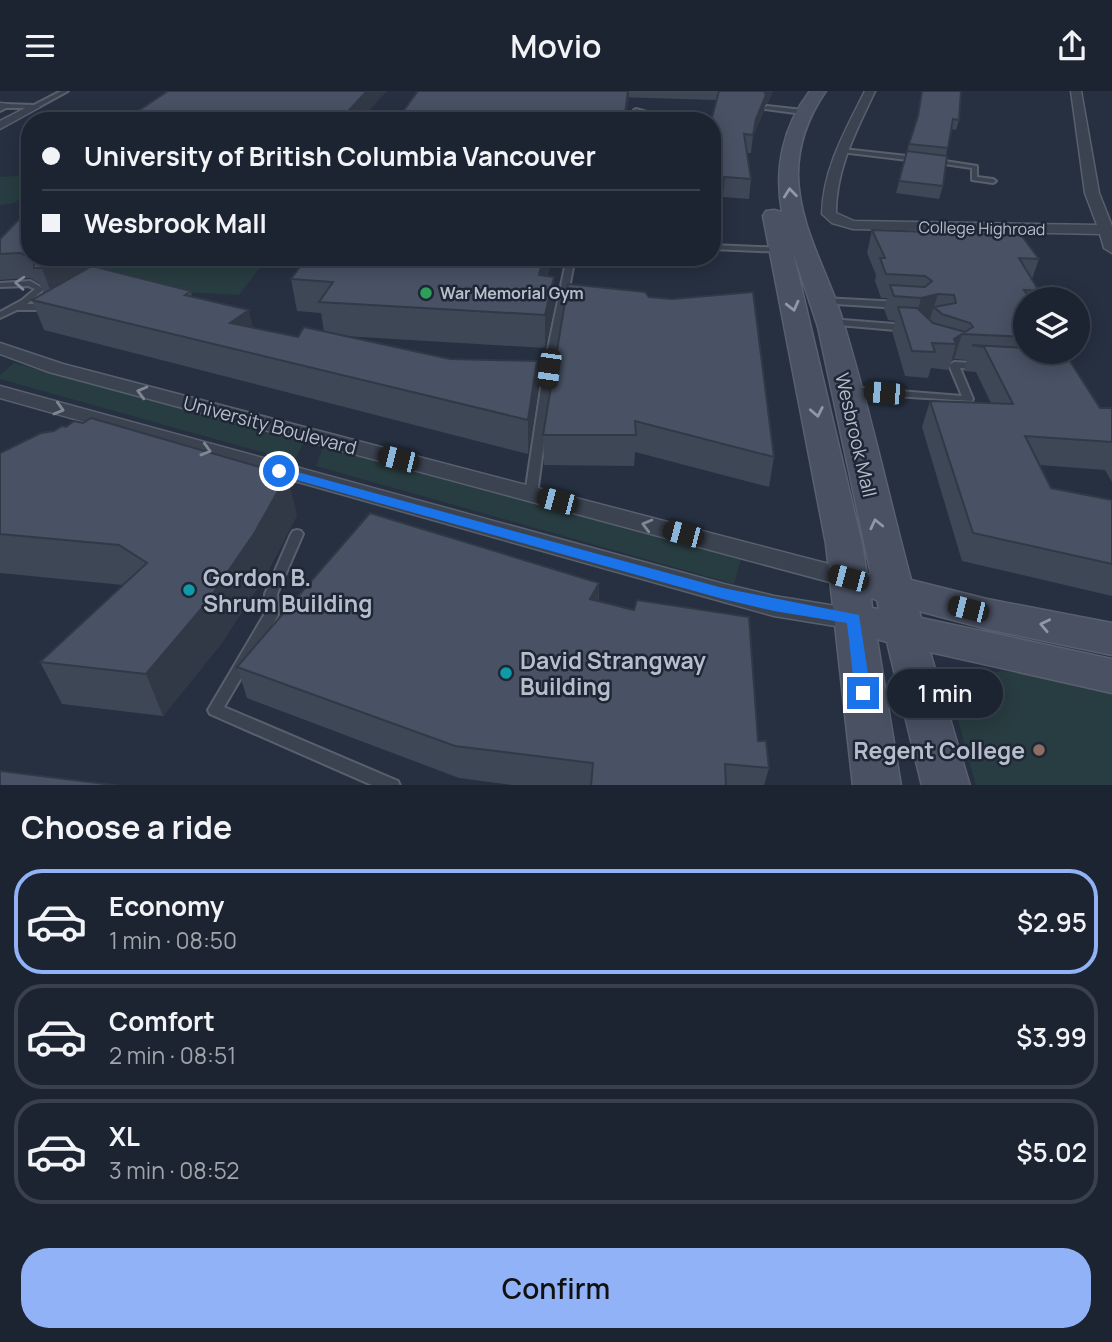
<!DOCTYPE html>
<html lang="en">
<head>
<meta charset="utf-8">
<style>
  :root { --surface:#1c2431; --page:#252c39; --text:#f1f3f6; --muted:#a0a4ab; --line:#3a414d; --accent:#91b2f6 }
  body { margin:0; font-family:Manrope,sans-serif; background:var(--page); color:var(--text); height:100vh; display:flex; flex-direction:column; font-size:26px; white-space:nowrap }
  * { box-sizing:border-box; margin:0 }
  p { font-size:23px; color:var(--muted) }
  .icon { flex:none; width:38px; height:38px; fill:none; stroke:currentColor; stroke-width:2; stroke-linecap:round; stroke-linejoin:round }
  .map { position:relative; height:694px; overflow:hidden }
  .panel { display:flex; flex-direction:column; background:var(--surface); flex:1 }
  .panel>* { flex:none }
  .guide { position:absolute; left:21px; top:21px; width:700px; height:154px; border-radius:28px; box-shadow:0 4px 18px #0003,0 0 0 2px var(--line); display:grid; align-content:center; height:154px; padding:0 21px; background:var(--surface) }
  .tools { position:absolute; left:1013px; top:196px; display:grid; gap:14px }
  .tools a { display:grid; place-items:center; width:77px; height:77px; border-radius:50%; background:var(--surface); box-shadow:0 4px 18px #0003,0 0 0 2px var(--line); font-size:35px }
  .end { position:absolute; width:32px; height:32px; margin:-16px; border:9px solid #1a73e8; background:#fff; box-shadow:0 0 0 4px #fff }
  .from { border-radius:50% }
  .bubble { position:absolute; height:49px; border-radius:24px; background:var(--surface); box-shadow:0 4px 18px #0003,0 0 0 2px var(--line); font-size:23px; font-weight:600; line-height:49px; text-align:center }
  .car { position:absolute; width:21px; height:42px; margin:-21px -10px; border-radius:9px; box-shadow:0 0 5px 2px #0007; background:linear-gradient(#222 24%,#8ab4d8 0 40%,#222 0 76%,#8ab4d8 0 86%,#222 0) }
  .guide b { display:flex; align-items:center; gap:24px; height:66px; font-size:26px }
  .guide b+b { border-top:2px solid var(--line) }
  .guide i { width:18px; height:18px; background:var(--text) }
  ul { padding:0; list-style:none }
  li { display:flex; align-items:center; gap:21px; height:105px; margin:0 14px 10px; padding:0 7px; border:4px solid var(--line); border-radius:28px }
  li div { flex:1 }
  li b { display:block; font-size:26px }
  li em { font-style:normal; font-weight:600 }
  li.selected { border-color:var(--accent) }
  li>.icon { width:63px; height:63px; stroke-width:1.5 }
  h2 { padding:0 21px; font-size:32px; line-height:84px }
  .button { display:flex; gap:14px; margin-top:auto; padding:14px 21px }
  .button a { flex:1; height:80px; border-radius:28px; background:var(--accent); color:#111; font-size:28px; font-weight:600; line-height:80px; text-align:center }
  header { display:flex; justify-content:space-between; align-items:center; height:91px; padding:0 21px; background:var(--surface); font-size:32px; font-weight:600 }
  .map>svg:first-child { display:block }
  .green { fill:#283d41 }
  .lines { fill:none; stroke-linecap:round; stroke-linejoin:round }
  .lane-casing { stroke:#58606e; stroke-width:4 }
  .street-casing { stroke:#58606e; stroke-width:3 }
  .secondary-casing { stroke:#58606e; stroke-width:3 }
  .lane { fill:#3b4250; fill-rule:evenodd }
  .street { fill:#3b4250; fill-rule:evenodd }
  .secondary { fill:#495163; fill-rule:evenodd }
  .wall { fill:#3e4756 }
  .shaded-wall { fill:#323946 }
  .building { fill:#485264; stroke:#323946; stroke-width:2 }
  .oneway { stroke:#9098a7 }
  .oneway2 { stroke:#7f8694 }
  .route { fill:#1a73e8 }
  .leisure-dot { fill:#2e9e5b; stroke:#1f2736; stroke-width:2.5 }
  .culture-dot { fill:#0f9aa8; stroke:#1f2736; stroke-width:2.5 }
  .education-dot { fill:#8d6e63; stroke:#1f2736; stroke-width:2.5 }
  .labels { text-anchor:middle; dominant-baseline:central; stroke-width:5; stroke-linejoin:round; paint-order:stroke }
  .far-street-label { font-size:16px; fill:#b7becb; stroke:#1f2736 }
  .far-poi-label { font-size:16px; font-weight:bold; fill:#b7becb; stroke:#1f2736; text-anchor:start }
  .street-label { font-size:19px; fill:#b7becb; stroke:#1f2736 }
  .near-poi-label { font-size:23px; font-weight:bold; fill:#b7becb; stroke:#1f2736; text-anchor:start }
</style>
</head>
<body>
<header><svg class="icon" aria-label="menu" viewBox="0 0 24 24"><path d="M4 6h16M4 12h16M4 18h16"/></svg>Movio<svg class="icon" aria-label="share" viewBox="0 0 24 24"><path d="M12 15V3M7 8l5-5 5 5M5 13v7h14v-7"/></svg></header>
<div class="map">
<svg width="1112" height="695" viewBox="0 0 1112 695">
  <rect width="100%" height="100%" fill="#263041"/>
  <path class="green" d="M30,84V101L14,112L0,114V86Z
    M118,166H268L239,204L85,196Z
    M14,272L304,351L294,370L0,288V284Z
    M323,356L741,468L734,493L316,375Z
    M1001,580L1025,582L1112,600V694H976L956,622L969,624C964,596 974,587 1001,580Z"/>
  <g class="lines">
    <defs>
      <path id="lane" d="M61,0H68L37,17H6L0,20V16L5,13L34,14Z
        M767,15L803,19L806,21L803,23L765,18L764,17Z
        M636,18L654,23L655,24L652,26L634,21V19Z
        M843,58L916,66L919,68L916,70L841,61V59Z
        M932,68L977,75V86L993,88L996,90L993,92L972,89V77L930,71V69Z
        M712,154L783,157L787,159L783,161L712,158Z
        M567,166H575L554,277L537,403L531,407L525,403L544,277Z
        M30,190L44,198L27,213H36L49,209L53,212L52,214L37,219H17L0,227V221L22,209L35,198L28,195L0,196V192Z
        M823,207L900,211L904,214L900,217L820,212L819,210Z
        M830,228L907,234L911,237L907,240L827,233L826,231Z
        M954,271L977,272L982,275L977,278L960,277L973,308L972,310L848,302L843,299L848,296L962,305L949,274Z
        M297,439L301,440L303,443L277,503L278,524L224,616L398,690L400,695H374L210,623L208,619L264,524L265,503L291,443L293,440Z"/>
      <path id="street" d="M865,0H875C857,39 836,77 836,122L854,130L1097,134L1085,102L1071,0H1081L1099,102L1112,135V162L1104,157L1100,143L853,138L832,132L822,123C823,78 845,40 865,0Z
        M0,12L9,13L10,15L0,18Z
        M31,14L40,16L0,38V30Z
        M0,252L63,273L848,478L857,481L861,487L857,493L848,496L49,281L0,263Z
        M0,295L724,493L774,505L854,518L863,521L867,528L863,535L854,538L774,525L724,511L0,307Z"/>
      <path id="secondary" d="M810,0H826C808,26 798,52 798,84C799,134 825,176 840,221C868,309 887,400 911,489L987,508L1112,532V564L987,538L919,520L921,527L1112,568V602L930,561L970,695H922L887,551L877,548L901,695H853L826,453L763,125L766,120L774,119L782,121C774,77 783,35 810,0ZM793,161L818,236L871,483L867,484L862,453ZM871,507L877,509L879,518L872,517Z"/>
    </defs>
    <use href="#lane" class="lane-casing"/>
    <use href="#street" class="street-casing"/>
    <use href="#secondary" class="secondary-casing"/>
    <use href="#lane" class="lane"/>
    <use href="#street" class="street"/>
    <use href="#secondary" class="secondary"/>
  </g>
  <path class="wall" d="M418,0H773L768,12L765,14L764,20L753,45L751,62H747L751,88L749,108L723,106L716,9Z
    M922,0L959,29L956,39L951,38L946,65L943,95L939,108L896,102L909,53L917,29Z
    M872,139L1039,168L1032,188L1039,200L1036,208H1026V261L1100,317H1112V391L1105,379L1040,374L1051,397L1112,409V505L962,470L922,336L930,310L991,312L976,281L964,280L967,269L954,268L951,271L948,279L931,277L928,287L905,285L892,240L895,230L888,229L884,218L887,207H881L875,190L876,184L867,162Z
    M0,148L101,166L89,176L191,200L192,206L253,237L298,246L324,240L321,222L297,220L291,188L554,186V218L545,257L344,245L450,268L537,270L538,302L528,363L44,239L32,209L44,202L39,192L30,187L0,189Z
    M568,193L774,366L769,396L635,361L634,375L544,374L543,344Z
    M54,340L297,424L267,482L221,553L163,625L62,613L40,571L123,494L0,482V362Z
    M599,492V510L758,650L769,677L764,695H520L459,687L247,607L237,576Z"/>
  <path class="shaded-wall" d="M367,0H387L360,30H339Z
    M628,0H629V7L625,30H624Z
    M764,0H773L768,12L765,14L764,20L753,45L751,62L756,28Z
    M725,86L723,106L712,107V88Z
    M59,166H101L80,184L52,204L42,177Z
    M544,166H553L539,216V184Z
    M554,186V218L545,257V224Z
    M938,203L930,228L915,231L921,207Z
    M249,219L256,250L230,232Z
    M962,243L954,268L951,271L956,253L954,248Z
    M537,270L538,302L528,363V329Z
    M287,384L297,424L267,482L221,553L163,625L146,583Z
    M599,492L598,523L590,508Z"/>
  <path class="building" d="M168,0H367L339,30H123Z
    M418,0H628L624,30H396Z
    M719,0H764L766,4L756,28L753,44L744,43L751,88L725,86L712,88V30H711Z
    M922,0H961L959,29L953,28L948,57L909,53L918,25Z
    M907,60L947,65L943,95L899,90Z
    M30,117V166L20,162L0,163V148Z
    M872,139L1021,144L1039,168L1019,167L1039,200L1024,199L1030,208H1026V246L962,243L954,248L956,253L932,252L935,261L912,260L898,216L917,217L933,232L965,241L973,236L970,232L942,223L934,216L956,212L954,204L938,203L921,207L894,205L890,194L925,196L932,190L925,185L886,183L880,167H885Z
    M31,166H59L42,177H34V168Z
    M307,166H544L539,184L554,186L545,224L319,211L333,191L291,188Z
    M92,175L191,200L185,204L249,219L230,232L298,246L304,236L450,268L537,270L528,329L32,209Z
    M568,193L645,201L649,206L672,208L753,201L774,366L635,330L636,344H543Z
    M972,254L1026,257V261H1064L1100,317H1112V351L1025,345L1051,397L1112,409V473L973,442L930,310L1013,313L984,256Z
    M91,327L287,384L255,441L207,511L146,583L40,571L147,472L119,454L0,443V362L41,342L54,340L62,335L66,336L74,330L83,332Z
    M370,422L599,492L590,508L634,519L637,509L749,526L758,650H766L769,677L725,673L726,695H591L593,672L455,655L237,576Z
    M0,680L122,695H0Z"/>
  <defs><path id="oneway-chevron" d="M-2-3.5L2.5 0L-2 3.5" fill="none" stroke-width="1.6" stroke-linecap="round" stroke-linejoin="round" transform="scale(1.75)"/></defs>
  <g class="oneway">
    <use href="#oneway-chevron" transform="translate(790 102) rotate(-96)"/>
    <use href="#oneway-chevron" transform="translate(793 215) rotate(76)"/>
    <use href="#oneway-chevron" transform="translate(817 321) rotate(79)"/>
    <use href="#oneway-chevron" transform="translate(876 433) rotate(-103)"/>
    <use href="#oneway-chevron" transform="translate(1045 534) rotate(-168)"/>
  </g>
  <g class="oneway2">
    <use href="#oneway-chevron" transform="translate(20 192) rotate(-176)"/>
    <use href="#oneway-chevron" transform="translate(142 301) rotate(-165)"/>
    <use href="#oneway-chevron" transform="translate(59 318) rotate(16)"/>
    <use href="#oneway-chevron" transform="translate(206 359) rotate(16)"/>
    <use href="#oneway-chevron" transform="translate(647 434) rotate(-165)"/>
  </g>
  <path class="route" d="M279,376L723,497L859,524L871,602L863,608L855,602L847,532L774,520L723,508L275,383V377Z"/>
  <circle class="leisure-dot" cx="426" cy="202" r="7"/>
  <g class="culture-dot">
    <circle cx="189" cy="499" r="7"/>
    <circle cx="506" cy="582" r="7"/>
  </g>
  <circle class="education-dot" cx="1039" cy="659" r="7"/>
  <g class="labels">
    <g class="far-street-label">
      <text transform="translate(982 137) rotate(1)">College Highroad</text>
    </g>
    <g class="far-poi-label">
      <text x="440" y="202">War Memorial Gym</text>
    </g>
    <g class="street-label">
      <text transform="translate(270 334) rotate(15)">University Boulevard</text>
      <text transform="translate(856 344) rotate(77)">Wesbrook Mall</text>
    </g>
    <g class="near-poi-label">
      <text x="203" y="486">Gordon B.<tspan x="203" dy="26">Shrum Building</tspan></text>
      <text x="520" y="569">David Strangway<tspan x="520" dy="26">Building</tspan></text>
      <text x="1025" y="659" text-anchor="end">Regent College</text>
    </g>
  </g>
</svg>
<div class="tools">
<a><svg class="icon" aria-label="layers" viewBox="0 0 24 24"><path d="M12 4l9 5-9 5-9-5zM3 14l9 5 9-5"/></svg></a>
</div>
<i class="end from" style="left:279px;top:380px"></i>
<i class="end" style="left:863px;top:602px"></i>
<div class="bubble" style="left:887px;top:578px;width:116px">1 min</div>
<i class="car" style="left:549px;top:278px;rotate:188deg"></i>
<i class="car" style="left:884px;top:302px;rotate:275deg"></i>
<i class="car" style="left:398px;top:368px;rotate:284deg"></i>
<i class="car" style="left:557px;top:410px;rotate:285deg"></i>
<i class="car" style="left:683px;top:443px;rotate:285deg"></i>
<i class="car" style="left:848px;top:487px;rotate:285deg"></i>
<i class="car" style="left:968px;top:518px;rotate:284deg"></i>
<div class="guide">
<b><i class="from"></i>University of British Columbia Vancouver</b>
<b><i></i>Wesbrook Mall</b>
</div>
</div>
<section class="panel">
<h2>Choose a ride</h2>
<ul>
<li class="selected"><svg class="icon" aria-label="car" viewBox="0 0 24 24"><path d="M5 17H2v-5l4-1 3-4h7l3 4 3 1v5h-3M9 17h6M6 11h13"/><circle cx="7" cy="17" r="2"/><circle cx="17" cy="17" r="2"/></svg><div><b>Economy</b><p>1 min · 08:50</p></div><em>$2.95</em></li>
<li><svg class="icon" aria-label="car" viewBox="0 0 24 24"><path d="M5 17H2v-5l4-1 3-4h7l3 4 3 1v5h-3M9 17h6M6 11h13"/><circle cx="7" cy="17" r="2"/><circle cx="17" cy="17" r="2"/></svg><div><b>Comfort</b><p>2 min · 08:51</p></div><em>$3.99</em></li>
<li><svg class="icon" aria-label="car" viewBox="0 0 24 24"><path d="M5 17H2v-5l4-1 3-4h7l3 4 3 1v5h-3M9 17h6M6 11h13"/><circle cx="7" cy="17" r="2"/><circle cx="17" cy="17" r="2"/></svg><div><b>XL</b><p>3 min · 08:52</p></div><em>$5.02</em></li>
</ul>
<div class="button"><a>Confirm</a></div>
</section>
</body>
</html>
